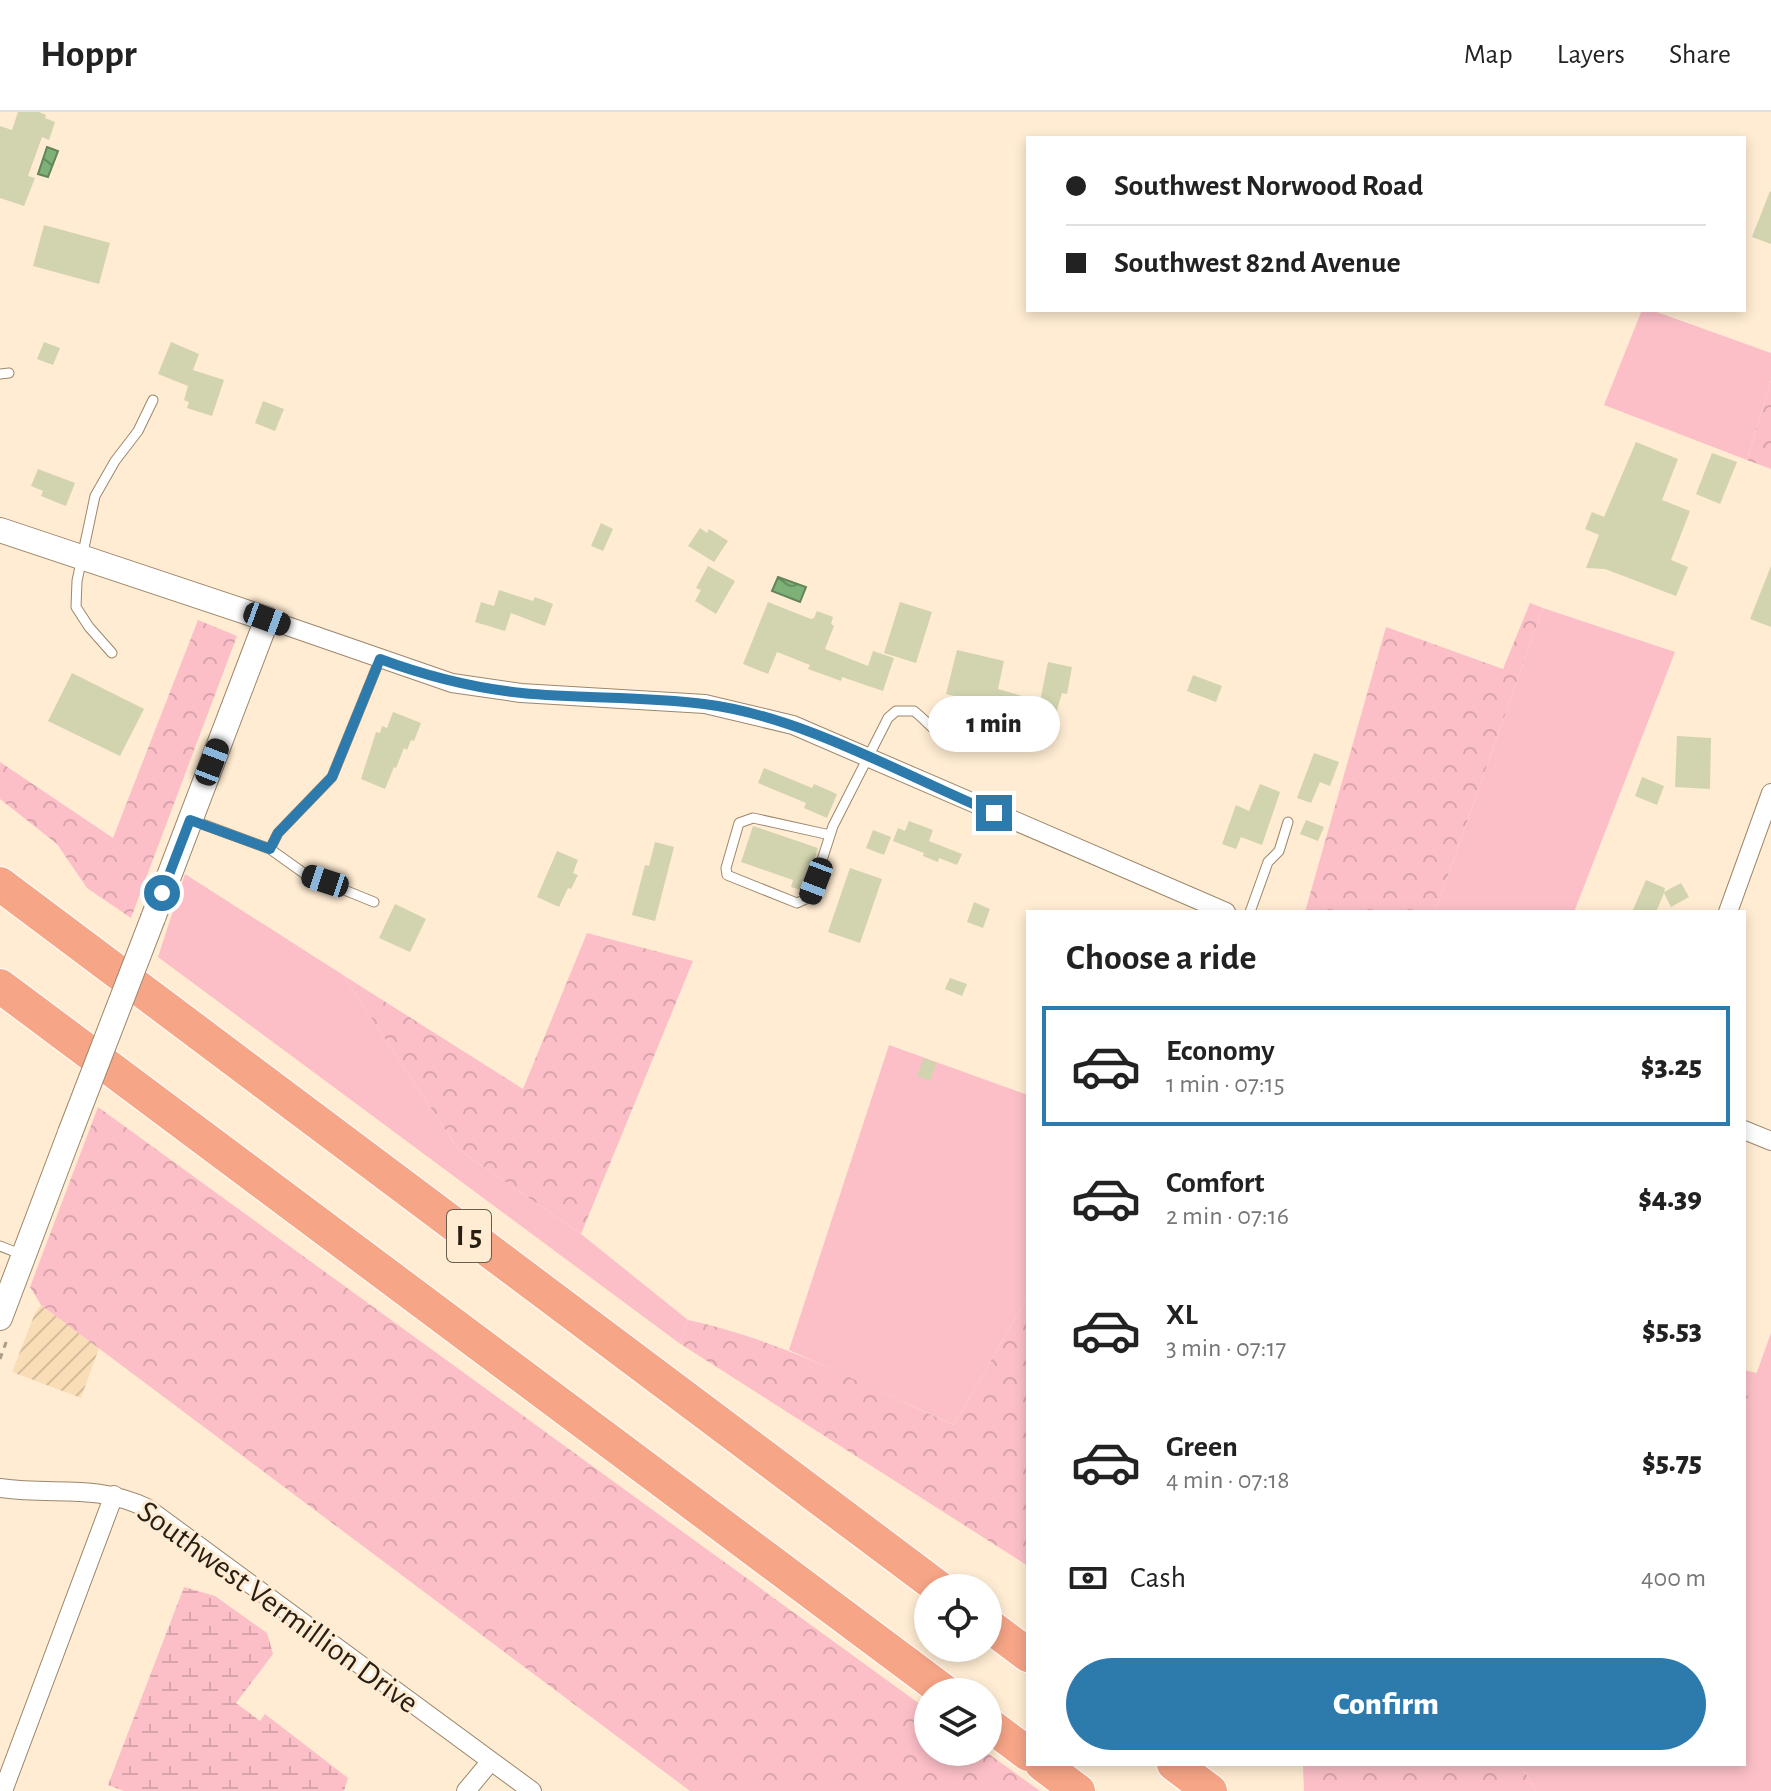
<!DOCTYPE html>
<html lang="en">
<head>
<meta charset="utf-8">
<style>
  :root { --surface:#fff; --page:#f6f6f6; --text:#222; --muted:#767676; --line:#e0e0e0; --accent:#2d7aac }
  body { margin:0; font-family:"Alegreya Sans",sans-serif; background:var(--page); color:var(--text); height:100vh; display:flex; flex-direction:column; font-size:30px; white-space:nowrap }
  * { box-sizing:border-box; margin:0 }
  p { font-size:26px; color:var(--muted) }
  .icon { flex:none; width:44px; height:44px; fill:none; stroke:currentColor; stroke-width:2; stroke-linecap:round; stroke-linejoin:round }
  .map { position:relative; flex:1; overflow:hidden }
  .details { position:absolute; left:1026px; top:798px; width:720px; height:856px; display:flex; flex-direction:column; background:var(--surface); border-radius:0px; box-shadow:0 4px 12px #0003 }
  .details>* { flex:none }
  .banner { position:absolute; left:1026px; top:24px; width:720px; height:176px; border-radius:0px; box-shadow:0 4px 12px #0003; display:grid; align-content:center; height:176px; padding:0 40px; background:var(--surface) }
  .controls { position:absolute; left:914px; top:1462px; display:grid; gap:16px }
  .controls a { display:grid; place-items:center; width:88px; height:88px; border-radius:50%; background:var(--surface); box-shadow:0 4px 12px #0003; font-size:40px }
  .end { position:absolute; width:36px; height:36px; margin:-18px; border:10px solid #2d7aac; background:#fff; box-shadow:0 0 0 4px #fff }
  .from { border-radius:50% }
  .bubble { position:absolute; height:56px; border-radius:28px; background:var(--surface); box-shadow:0 4px 12px #0003; font-size:26px; font-weight:800; line-height:56px; text-align:center }
  .car { position:absolute; width:24px; height:48px; margin:-24px -12px; border-radius:10px; box-shadow:0 0 6px 2px #0007; background:linear-gradient(#222 24%,#8ab4d8 0 40%,#222 0 76%,#8ab4d8 0 86%,#222 0) }
  .banner b { display:flex; align-items:center; gap:28px; height:76px; font-size:30px }
  .banner b+b { border-top:2px solid var(--line) }
  .banner i { width:20px; height:20px; background:var(--text) }
  ul { padding:0; list-style:none }
  li { display:flex; align-items:center; gap:24px; height:120px; margin:0 16px 12px; padding:0 24px; border:4px solid transparent; border-radius:0px }
  li div { flex:1 }
  li b { display:block; font-size:30px }
  li em { font-style:normal; font-weight:800 }
  li.active { border-color:var(--accent) }
  li>.icon { width:72px; height:72px; stroke-width:1.5 }
  h2 { padding:0 40px; font-size:36px; line-height:96px }
  .pay { display:flex; align-items:center; gap:20px; height:88px; padding:0 40px; font-size:30px }
  .pay p { margin-inline-start:auto }
  .action { display:flex; gap:16px; margin-top:auto; padding:16px 40px }
  .action a { flex:1; height:92px; border-radius:48px; background:var(--accent); color:#fff; font-size:32px; font-weight:800; line-height:92px; text-align:center }
  header { display:flex; align-items:center; gap:48px; box-sizing:border-box; height:112px; padding:0 40px; background:var(--surface); border-bottom:2px solid var(--line) }
  header strong { font-size:38px }
  nav { display:flex; gap:44px; margin-inline-start:auto; font-size:28px }
  .map>svg:first-child { display:block }
  .industrial { fill:url(#industrial-furrows) }
  .grass { fill:#fcbfc8 }
  .forest { fill:url(#forest-crowns) }
  .wetland { fill:url(#wetland-marsh) }
  .water { fill:url(#water-waves); stroke:#638559; stroke-width:2 }
  .building { fill:#d2d3af }
  .lines { fill:none; stroke-linecap:round; stroke-linejoin:round }
  .service-casing { stroke:#9c876a; stroke-width:11 }
  .minor-casing { stroke:#9c876a; stroke-width:20 }
  .tertiary-casing { stroke:#9c876a; stroke-width:26 }
  .motorway-casing { stroke:#fff; stroke-width:36 }
  .path { stroke:#ac9d89; stroke-width:3; stroke-dasharray:6 6; stroke-linecap:butt }
  .service { stroke:#fff; stroke-width:9 }
  .minor { stroke:#fff; stroke-width:18 }
  .tertiary { stroke:#fff; stroke-width:24 }
  .motorway { stroke:#f6a586; stroke-width:34 }
  .tertiary-bridge-casing { stroke:#9c876a; stroke-width:26; stroke-linecap:butt }
  .tertiary-bridge { stroke:#fff; stroke-width:24 }
  .route { stroke:#2d7aac; stroke-width:10 }
  .labels { text-anchor:middle; dominant-baseline:central; stroke-width:6; stroke-linejoin:round; paint-order:stroke }
  .shield { fill:#ffecd3; stroke:#685c4d; stroke-width:2 }
  .shield-label { font-size:30px; font-weight:bold; fill:#271f13 }
  .street-label { font-size:32px; fill:#271f13; stroke:#ffecd3 }
</style>
</head>
<body>
<header>
<strong>Hoppr</strong>
<nav><a>Map</a><a>Layers</a><a>Share</a></nav>
</header>
<div class="map">
<svg width="1771" height="1679" viewBox="0 0 1771 1679">
  <defs>
    <pattern id="industrial-furrows" width="10" height="10" patternUnits="userSpaceOnUse" patternTransform="scale(2)"><rect width="10" height="10" fill="#f9ddb7"/><path d="M-1 1l2-2M0 10L10 0M9 11l2-2" fill="none" stroke="#d5bd9c"/></pattern>
    <pattern id="forest-crowns" width="20" height="18" patternUnits="userSpaceOnUse" patternTransform="scale(2)"><rect width="20" height="18" fill="#fcbfc8"/><path d="M2 6a3 3 0 1 1 6 0M12 15a3 3 0 1 1 6 0" fill="none" stroke="#d8a4ab"/></pattern>
    <pattern id="wetland-marsh" width="20" height="14" patternUnits="userSpaceOnUse" patternTransform="scale(2)"><rect width="20" height="14" fill="#fcbfc8"/><path d="M1 5h8M5 5V1M11 12h8M15 12V8" fill="none" stroke="#d8a4ab"/></pattern>
    <pattern id="water-waves" width="16" height="10" patternUnits="userSpaceOnUse" patternTransform="scale(2)"><rect width="16" height="10" fill="#7db177"/><path d="M0 5q4-4 8 0t8 0" fill="none" stroke="#668f60"/></pattern>
  </defs>
  <rect width="100%" height="100%" fill="#ffecd3"/>
  <path class="industrial" d="M41,1193L99,1236L81,1286L12,1260L35,1201Z"/>
  <path class="grass" d="M1642,198H1651L1771,241V268L1747,348L1604,293Z
    M1543,496L1675,540L1574,800H1435Z
    M185,762L343,863L458,1037L581,1122L688,1208L679,1231L158,845Z
    M889,933L1028,983V1184L954,1313L789,1238Z
    M1771,1221V1679H1536L1520,1652H1744V1296Z"/>
  <path class="forest" d="M1771,268V357L1747,348Z
    M1530,491L1543,496L1435,800H1305L1386,515L1503,557Z
    M198,508L237,524L131,806L87,776L57,732L0,687V650L113,726Z
    M587,821L693,849L581,1122L458,1037L343,863L523,977Z
    M98,995L928,1598V1640H986L1040,1679H690L41,1193L30,1175Z
    M1028,1184V1454L679,1231L688,1208C782,1228 866,1274 954,1313Z
    M1744,1258L1757,1261L1744,1296Z
    M1300,1652H1520L1536,1679H1304L1303,1654Z"/>
  <path class="wetland" d="M184,1475L215,1484L267,1521L273,1542L236,1591L260,1609L265,1602L348,1666L344,1679H124L108,1673Z"/>
  <path class="water" d="M47,35L58,39L48,65L38,62Z
    M778,465L806,475L800,490L772,479Z"/>
  <path class="building" d="M18,0H39L46,3L45,6L55,10L49,28L42,25L28,64L35,66L24,94L0,86V14L12,18Z
    M1770,79L1771,80V132L1752,125Z
    M44,113L110,131L99,172L33,154Z
    M44,230L60,236L53,253L37,247Z
    M171,230L199,242L193,258L224,268L212,304L187,296L189,290L184,288L188,274L158,262Z
    M263,289L284,297L275,319L255,311Z
    M1636,330L1678,347L1662,388L1690,399L1671,448L1688,455L1676,484L1605,457L1586,456L1599,423L1585,417L1592,400L1604,405Z
    M1712,341L1737,350L1720,392L1696,382Z
    M38,357L75,371L66,394L41,384L43,379L31,374Z
    M601,411L613,417L603,439L591,434Z
    M700,416L707,421L709,417L728,429L714,450L688,434Z
    M708,454L735,469L716,502L695,489L701,478L696,476Z
    M1771,454V515L1750,507Z
    M499,478L533,489L535,485L553,492L545,514L511,501L505,519L475,510L481,490L494,494Z
    M768,490L811,507L814,506L817,499L833,505L831,512L834,514L825,537L868,554L873,539L894,546L883,579L842,565L841,569L808,557L810,553L777,540L768,562L743,552Z
    M900,490L932,500L916,551L884,541Z
    M957,538L1004,549L998,577L1040,589L1048,550L1072,555L1067,582L1062,581L1051,618L1008,605L1010,598L946,582Z
    M72,561L144,597L120,644L48,609Z
    M1193,563L1222,574L1216,590L1187,579Z
    M393,600L421,611L414,629L411,628L407,638L404,636L396,656L394,655L385,677L361,667L376,620L380,621L382,614L387,616Z
    M1677,624L1711,626L1710,677L1675,675Z
    M1314,641L1339,650L1330,674L1320,670L1311,691L1297,686Z
    M764,656L812,676L814,672L837,682L827,706L804,696L806,691L758,671Z
    M1642,665L1664,674L1657,693L1635,684Z
    M1260,672L1280,680L1262,733L1241,725L1236,737L1222,732L1236,693L1249,699Z
    M1306,708L1324,715L1318,729L1300,722Z
    M909,709L933,718L929,729L962,742L957,753L939,746L938,750L923,744L924,741L893,729L898,716L905,719Z
    M753,714L818,736L804,779L791,775L793,768L741,750Z
    M873,718L891,725L884,743L866,736Z
    M655,730L674,735L655,809L632,803L645,753L649,754Z
    M557,739L578,748L573,761L578,763L571,777L568,776L559,795L537,785Z
    M850,756L882,767L860,831L828,820Z
    M1646,768L1665,776L1664,780L1681,771L1689,785L1671,795L1664,781L1656,800H1632Z
    M974,790L990,797L983,816L967,810Z
    M395,792L426,807L410,840L379,826Z
    M950,866L967,872L962,884L945,877Z
    M924,946L937,951L930,969L917,964Z"/>
  <g class="lines">
    <defs>
      <path id="service" d="M0,262L9,261
        M112,541L89,515L76,495L77,469L95,384L115,349L138,319L153,288
        M194,709L270,737L305,762L374,790
        M830,723L753,706L739,711L726,756L727,763L797,791L810,785L833,714L888,606L896,599H914C937,617 960,655 979,610
        M270,737L278,721L332,665L380,547
        M1250,800L1268,750L1279,739L1288,710
        M0,1134L23,1143"/>
      <path id="minor" d="M267,507L452,571L521,581L705,592L793,613L1226,800
        M1728,800L1771,681
        M1744,1018L1771,1029
        M0,1376C56,1384 93,1371 147,1396L532,1679
        M3,1679L114,1383
        M466,1679L491,1649"/>
      <path id="tertiary" d="M0,418L267,507L153,806
        M0,1206L70,1021"/>
      <path id="motorway" d="M0,772L939,1476
        M0,874L945,1580
        M988,1513L1028,1543
        M988,1612L1028,1642
        M1042,1652L1078,1679
        M1174,1652L1210,1679"/>
    </defs>
    <use href="#service" class="service-casing"/>
    <use href="#minor" class="minor-casing"/>
    <use href="#tertiary" class="tertiary-casing"/>
    <use href="#motorway" class="motorway-casing"/>
    <path class="path" d="M0,1247L8,1225"/>
    <use href="#service" class="service"/>
    <use href="#minor" class="minor"/>
    <use href="#tertiary" class="tertiary"/>
    <use href="#motorway" class="motorway"/>
    <defs>
      <path id="tertiary-bridge" d="M70,1021L153,806"/>
    </defs>
    <use href="#tertiary-bridge" class="tertiary-bridge-casing"/>
    <use href="#tertiary-bridge" class="tertiary-bridge"/>
  </g>
  <g class="lines">
    <path class="route" d="M162,781L190,708L270,737L278,721L332,665L380,547C426,564 473,576 522,581C582,587 644,584 704,592C802,604 903,663 994,701"/>
  </g>
  <g class="labels">
    <rect class="shield" x="447" y="1098" width="44" height="52" rx="6"/>
    <g class="shield-label">
      <text x="469" y="1124">I 5</text>
    </g>
    <g class="street-label">
      <text transform="translate(278 1495) rotate(36)">Southwest Vermillion Drive</text>
    </g>
  </g>
</svg>
<div class="controls">
<a><svg class="icon" aria-label="locate" viewBox="0 0 24 24"><circle cx="12" cy="12" r="6"/><path d="M12 2v4M12 18v4M2 12h4M18 12h4"/></svg></a>
<a><svg class="icon" aria-label="layers" viewBox="0 0 24 24"><path d="M12 4l9 5-9 5-9-5zM3 14l9 5 9-5"/></svg></a>
</div>
<i class="end from" style="left:162px;top:781px"></i>
<i class="end" style="left:994px;top:701px"></i>
<div class="bubble" style="left:928px;top:584px;width:132px">1 min</div>
<i class="car" style="left:267px;top:507px;rotate:110deg"></i>
<i class="car" style="left:212px;top:650px;rotate:21deg"></i>
<i class="car" style="left:325px;top:769px;rotate:288deg"></i>
<i class="car" style="left:816px;top:769px;rotate:201deg"></i>
<div class="banner">
<b><i class="from"></i>Southwest Norwood Road</b>
<b><i></i>Southwest 82nd Avenue</b>
</div>
<section class="details">
<h2>Choose a ride</h2>
<ul>
<li class="active"><svg class="icon" aria-label="car" viewBox="0 0 24 24"><path d="M5 17H2v-5l4-1 3-4h7l3 4 3 1v5h-3M9 17h6M6 11h13"/><circle cx="7" cy="17" r="2"/><circle cx="17" cy="17" r="2"/></svg><div><b>Economy</b><p>1 min · 07:15</p></div><em>$3.25</em></li>
<li><svg class="icon" aria-label="car" viewBox="0 0 24 24"><path d="M5 17H2v-5l4-1 3-4h7l3 4 3 1v5h-3M9 17h6M6 11h13"/><circle cx="7" cy="17" r="2"/><circle cx="17" cy="17" r="2"/></svg><div><b>Comfort</b><p>2 min · 07:16</p></div><em>$4.39</em></li>
<li><svg class="icon" aria-label="car" viewBox="0 0 24 24"><path d="M5 17H2v-5l4-1 3-4h7l3 4 3 1v5h-3M9 17h6M6 11h13"/><circle cx="7" cy="17" r="2"/><circle cx="17" cy="17" r="2"/></svg><div><b>XL</b><p>3 min · 07:17</p></div><em>$5.53</em></li>
<li><svg class="icon" aria-label="car" viewBox="0 0 24 24"><path d="M5 17H2v-5l4-1 3-4h7l3 4 3 1v5h-3M9 17h6M6 11h13"/><circle cx="7" cy="17" r="2"/><circle cx="17" cy="17" r="2"/></svg><div><b>Green</b><p>4 min · 07:18</p></div><em>$5.75</em></li>
</ul>
<div class="pay"><svg class="icon" aria-label="cash" viewBox="0 0 24 24"><path d="M3 7h18v10H3z"/><circle cx="12" cy="12" r="2"/></svg>Cash<p>400 m</p></div>
<div class="action"><a>Confirm</a></div>
</section>
</div>
</body>
</html>
